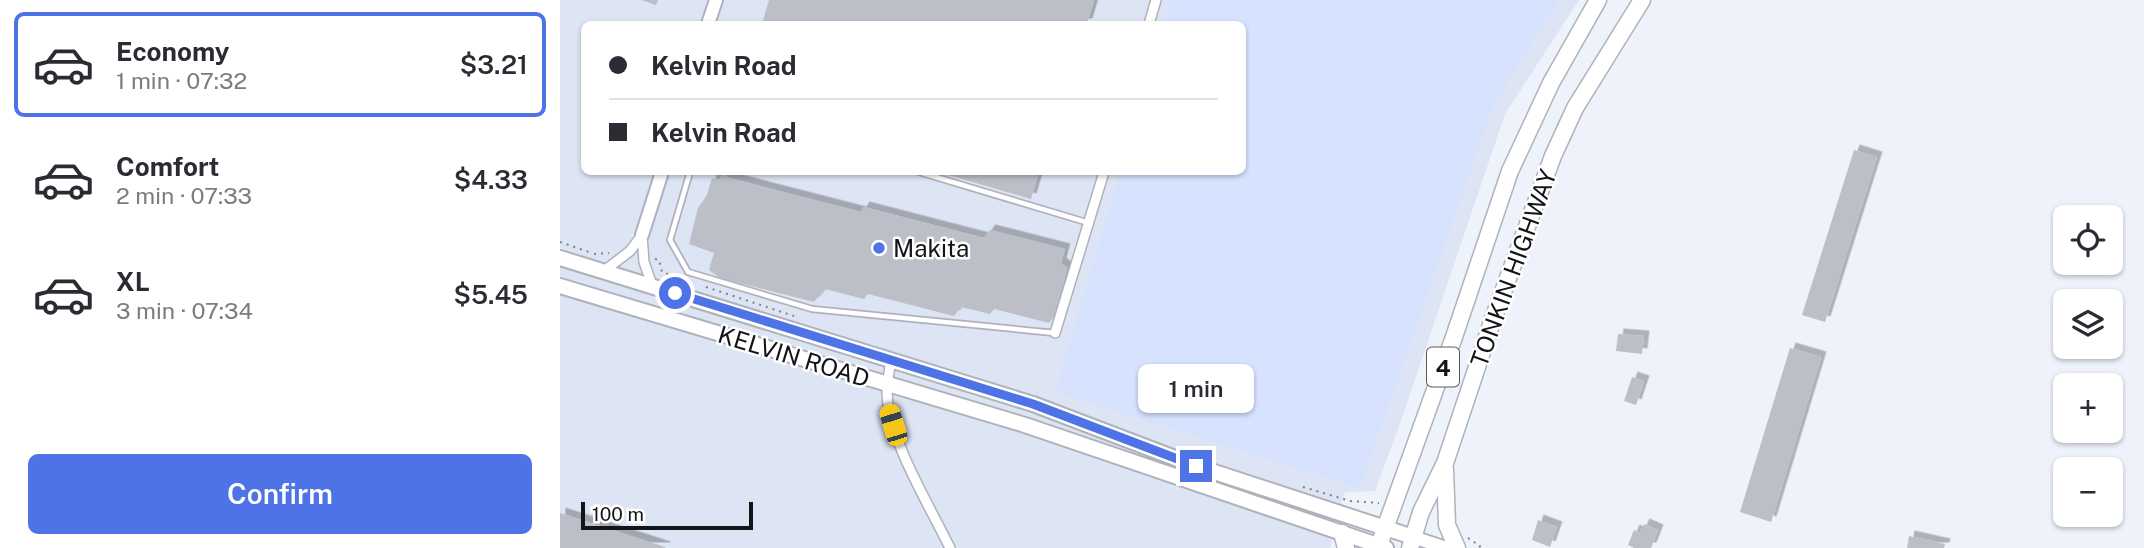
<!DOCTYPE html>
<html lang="en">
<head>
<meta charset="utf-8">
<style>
  :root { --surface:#fff; --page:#f2f2f3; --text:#2b2b33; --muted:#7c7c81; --line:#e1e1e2; --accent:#4d73e7 }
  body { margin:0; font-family:"Public Sans",sans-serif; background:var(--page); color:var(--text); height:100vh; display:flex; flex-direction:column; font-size:26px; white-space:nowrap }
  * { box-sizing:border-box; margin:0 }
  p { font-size:23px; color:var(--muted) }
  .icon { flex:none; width:38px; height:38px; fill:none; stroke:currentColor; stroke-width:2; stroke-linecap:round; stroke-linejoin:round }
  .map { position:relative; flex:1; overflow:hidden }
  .panel { display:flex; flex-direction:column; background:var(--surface); width:560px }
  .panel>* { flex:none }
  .guide { position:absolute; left:21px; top:21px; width:665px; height:154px; border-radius:10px; box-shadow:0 2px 5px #0004; display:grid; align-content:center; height:154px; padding:0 28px; background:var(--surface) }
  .tools { position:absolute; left:1493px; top:205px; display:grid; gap:14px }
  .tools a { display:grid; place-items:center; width:70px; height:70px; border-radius:10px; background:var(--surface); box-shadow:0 2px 5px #0004; font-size:35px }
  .scale { position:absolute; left:21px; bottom:18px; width:172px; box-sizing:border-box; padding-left:7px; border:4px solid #131417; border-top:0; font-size:19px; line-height:24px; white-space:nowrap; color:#131417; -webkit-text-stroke:5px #fff; paint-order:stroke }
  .end { position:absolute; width:32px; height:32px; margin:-16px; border:9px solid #4d73e7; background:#fff; box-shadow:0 0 0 4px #fff }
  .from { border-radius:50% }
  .bubble { position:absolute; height:49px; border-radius:10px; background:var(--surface); box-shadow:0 2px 5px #0004; font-size:23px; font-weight:600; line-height:49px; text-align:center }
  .car { position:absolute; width:21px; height:42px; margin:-21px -10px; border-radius:9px; box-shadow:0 0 5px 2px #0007; background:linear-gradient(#f5c518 24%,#345 0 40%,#f5c518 0 76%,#345 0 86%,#f5c518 0) }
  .guide b { display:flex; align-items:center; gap:24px; height:66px; font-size:26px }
  .guide b+b { border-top:2px solid var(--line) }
  .guide i { width:18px; height:18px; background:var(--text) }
  ul { padding:12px 0 0; list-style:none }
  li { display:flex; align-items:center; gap:21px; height:105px; margin:0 14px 10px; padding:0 14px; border:4px solid transparent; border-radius:10px }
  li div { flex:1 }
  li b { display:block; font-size:26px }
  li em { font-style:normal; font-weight:600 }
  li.selected { border-color:var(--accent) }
  li>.icon { width:63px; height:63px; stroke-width:1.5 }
  .primary-button { display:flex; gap:14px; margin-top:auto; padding:14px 28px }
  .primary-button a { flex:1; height:80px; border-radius:10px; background:var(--accent); color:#fff; font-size:28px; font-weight:600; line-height:80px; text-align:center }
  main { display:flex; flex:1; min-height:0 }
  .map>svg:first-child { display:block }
  .built { fill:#dde4f3; fill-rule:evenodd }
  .green { fill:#d6e2fe }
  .building { fill:#bcbfc7; filter:url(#shadow) }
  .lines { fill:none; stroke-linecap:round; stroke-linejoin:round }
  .lane-casing { stroke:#aeb2ba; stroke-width:8 }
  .street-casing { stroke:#aeb2ba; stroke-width:12 }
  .secondary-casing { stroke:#aeb2ba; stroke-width:16 }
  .primary-casing { stroke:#aeb2ba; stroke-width:18 }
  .highway-casing { stroke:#aeb2ba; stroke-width:19 }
  .path { stroke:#808288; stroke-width:2; stroke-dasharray:2 5; stroke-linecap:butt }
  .lane { stroke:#fff; stroke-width:4.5 }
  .street { stroke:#fff; stroke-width:9 }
  .secondary { stroke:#fff; stroke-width:12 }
  .primary { stroke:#fff; stroke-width:14 }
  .highway { stroke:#fff; stroke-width:16 }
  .route { stroke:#4d73e7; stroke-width:9 }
  .poi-dot { fill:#4d73e7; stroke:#fff; stroke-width:2.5 }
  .labels { text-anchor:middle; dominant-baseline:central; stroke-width:5; stroke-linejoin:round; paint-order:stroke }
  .shield { fill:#fff; stroke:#5a5a5d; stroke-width:2 }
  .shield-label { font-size:23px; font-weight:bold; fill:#131417 }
  .poi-label { font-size:24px; fill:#131417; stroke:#fff; text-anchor:start }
  .street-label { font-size:24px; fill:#131417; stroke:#fff }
</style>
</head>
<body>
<main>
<section class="panel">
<ul>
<li class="selected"><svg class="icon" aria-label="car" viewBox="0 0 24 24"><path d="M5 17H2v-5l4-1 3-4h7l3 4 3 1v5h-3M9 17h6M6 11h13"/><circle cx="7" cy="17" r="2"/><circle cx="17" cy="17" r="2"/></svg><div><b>Economy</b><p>1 min · 07:32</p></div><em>$3.21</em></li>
<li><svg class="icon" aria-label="car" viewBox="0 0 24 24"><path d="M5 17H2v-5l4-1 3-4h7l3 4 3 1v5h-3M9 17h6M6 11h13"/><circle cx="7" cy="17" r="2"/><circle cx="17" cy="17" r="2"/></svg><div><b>Comfort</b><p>2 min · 07:33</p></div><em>$4.33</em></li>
<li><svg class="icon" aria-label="car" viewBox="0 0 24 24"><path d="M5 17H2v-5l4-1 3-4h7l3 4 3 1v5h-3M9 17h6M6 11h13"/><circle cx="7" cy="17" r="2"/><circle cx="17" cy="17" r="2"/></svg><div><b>XL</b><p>3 min · 07:34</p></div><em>$5.45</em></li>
</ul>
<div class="primary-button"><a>Confirm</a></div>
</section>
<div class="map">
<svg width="1584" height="548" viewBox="0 0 1584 548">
  <defs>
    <filter id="shadow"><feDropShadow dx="5.5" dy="-5.5" stdDeviation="0" flood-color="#0004"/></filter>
  </defs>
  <rect width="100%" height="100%" fill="#eef2fb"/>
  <path class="built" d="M0,0H1019L945,114L842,418L815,491L785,492L770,548H0ZM24,24H682V172H24Z"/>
  <path class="green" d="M610,0H999L933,106L800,488L495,392L560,172H682V24H603Z"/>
  <path class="building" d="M81,0H98L96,5Z
    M209,0H534L527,24H202Z
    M1294,150L1317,157L1265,322L1242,315Z
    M378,172H479L471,199Z
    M163,174L169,178L301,212L304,207L424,238L430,230L505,249L501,263L507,268L496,314L489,323L434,309L430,314L401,307L394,316L308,294L304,299L265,289L254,302L160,278L149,270L154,253L129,244L138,208L147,195L152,178L159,180Z
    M1058,334L1084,336L1082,354L1056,351Z
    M1230,348L1261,357L1211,522L1180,512Z
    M1072,377L1084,381L1076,405L1064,401Z
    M0,513L105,547V548H0Z
    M978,520L997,527L990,547L972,540Z
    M1084,524L1098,530L1091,548H1074L1068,545L1074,530L1080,533Z
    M1349,536L1385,544L1384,548H1347Z"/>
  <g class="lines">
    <defs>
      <path id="lane" d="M127,172H130L110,240L128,272L252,309L495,333
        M359,172L529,223"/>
      <path id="street" d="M589,24L596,0
        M82,235L84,262L92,285
        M44,271L70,251L82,235
        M495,333L544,172
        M331,361C328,377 325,393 329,409C336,451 371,509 390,548"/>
      <path id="secondary" d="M148,24L156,0
        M82,235L102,172
        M853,537L886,548"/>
      <path id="primary" d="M0,258L473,404L636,466L853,537
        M0,286L465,425L826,548"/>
      <path id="highway" d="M885,469L887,525L897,548
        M782,533L786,548
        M818,548L894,337L950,171L991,83L1038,0
        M850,548L861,512L885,463L933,319L993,156L1015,108L1082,0"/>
    </defs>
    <use href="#lane" class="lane-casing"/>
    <use href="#street" class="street-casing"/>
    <use href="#secondary" class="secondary-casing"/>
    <use href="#primary" class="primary-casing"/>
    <use href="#highway" class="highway-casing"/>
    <path class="path" d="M0,242L29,252
      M34,254L49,253
      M95,259L99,260L102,272L124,280
      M146,287L234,316
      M743,487L790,501L819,503
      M908,538L920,546L919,548"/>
    <use href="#lane" class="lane"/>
    <use href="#street" class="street"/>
    <use href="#secondary" class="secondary"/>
    <use href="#primary" class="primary"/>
    <use href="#highway" class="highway"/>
  </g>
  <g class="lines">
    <path class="route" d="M115,293L473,404L636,466"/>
  </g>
  <circle class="poi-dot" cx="319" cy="248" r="7"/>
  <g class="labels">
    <rect class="shield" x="867" y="347.5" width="32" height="39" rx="5"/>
    <g class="shield-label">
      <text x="883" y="367">4</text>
    </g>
    <g class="poi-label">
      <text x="333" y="248">Makita</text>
    </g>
    <g class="street-label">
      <text transform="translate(953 268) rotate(-70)">TONKIN HIGHWAY</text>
      <text transform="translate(234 356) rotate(17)">KELVIN ROAD</text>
    </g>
  </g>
</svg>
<div class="tools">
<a><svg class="icon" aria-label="locate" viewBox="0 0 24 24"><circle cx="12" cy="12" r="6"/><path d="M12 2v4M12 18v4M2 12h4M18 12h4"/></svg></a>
<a><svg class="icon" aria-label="layers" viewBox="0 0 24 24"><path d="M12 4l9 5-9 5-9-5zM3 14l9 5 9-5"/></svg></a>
<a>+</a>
<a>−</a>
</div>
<div class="scale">100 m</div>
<i class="end from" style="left:115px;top:293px"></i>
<i class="end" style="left:636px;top:466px"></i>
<div class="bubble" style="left:578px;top:364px;width:116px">1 min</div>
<i class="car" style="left:333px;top:425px;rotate:343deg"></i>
<div class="guide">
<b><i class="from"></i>Kelvin Road</b>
<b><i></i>Kelvin Road</b>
</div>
</div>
</main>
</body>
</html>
